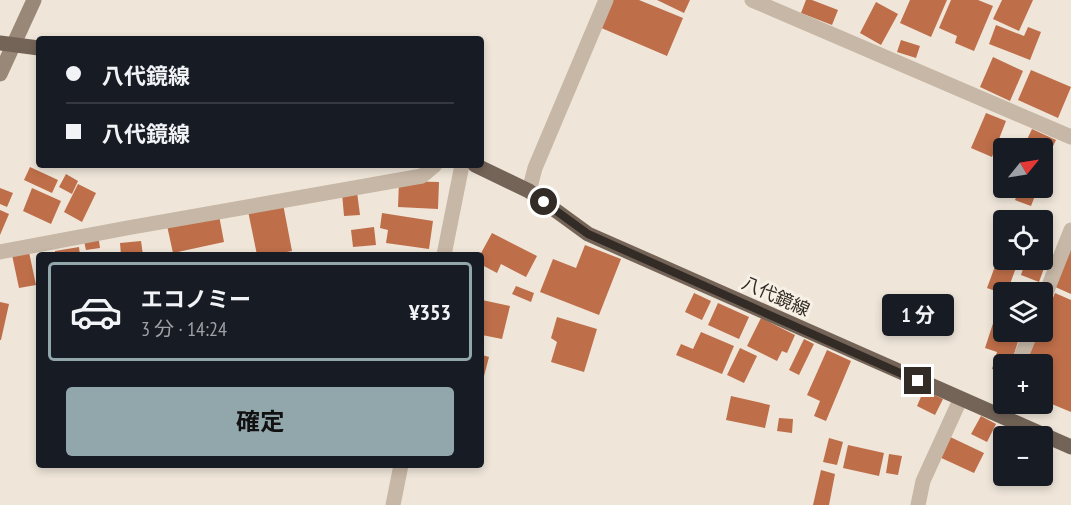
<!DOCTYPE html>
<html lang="ja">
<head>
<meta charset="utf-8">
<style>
  :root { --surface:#171b24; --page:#242831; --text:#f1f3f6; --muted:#9ea1a6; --line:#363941; --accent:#92a7ac }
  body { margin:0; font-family:"PT Sans Narrow","Noto Sans JP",sans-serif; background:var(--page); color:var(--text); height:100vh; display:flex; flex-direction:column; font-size:22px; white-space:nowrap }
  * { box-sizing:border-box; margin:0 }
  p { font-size:20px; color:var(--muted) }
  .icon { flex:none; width:33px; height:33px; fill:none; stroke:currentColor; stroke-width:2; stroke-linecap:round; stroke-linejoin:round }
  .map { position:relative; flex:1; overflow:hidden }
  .details { position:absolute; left:36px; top:252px; width:448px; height:216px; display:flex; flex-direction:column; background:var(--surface); border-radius:6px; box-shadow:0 3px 9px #0003 }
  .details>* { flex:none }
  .hud { position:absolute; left:36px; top:36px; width:448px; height:132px; border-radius:6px; box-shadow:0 3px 9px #0003; display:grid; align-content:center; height:132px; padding:0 30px; background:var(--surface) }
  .needle { width:39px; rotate:60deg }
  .buttons { position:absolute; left:993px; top:138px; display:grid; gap:12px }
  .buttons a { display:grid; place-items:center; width:60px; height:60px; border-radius:6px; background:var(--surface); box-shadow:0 3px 9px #0003; font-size:30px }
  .end { position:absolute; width:27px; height:27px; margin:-14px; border:8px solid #332b26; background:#fff; box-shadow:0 0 0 3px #fff }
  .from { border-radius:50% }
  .bubble { position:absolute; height:42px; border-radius:6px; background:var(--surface); box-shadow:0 3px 9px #0003; font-size:20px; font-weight:700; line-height:42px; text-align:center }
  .hud b { display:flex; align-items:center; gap:21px; height:57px; font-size:22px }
  .hud b+b { border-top:2px solid var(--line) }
  .hud i { width:15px; height:15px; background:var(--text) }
  ul { padding:10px 0 0; list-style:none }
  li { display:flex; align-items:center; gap:18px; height:99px; margin:0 12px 9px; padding:0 18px; border:3px solid var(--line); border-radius:6px }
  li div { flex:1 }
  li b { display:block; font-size:22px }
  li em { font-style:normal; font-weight:700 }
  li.selected { border-color:var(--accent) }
  li>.icon { width:54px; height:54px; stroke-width:1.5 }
  .action { display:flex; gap:12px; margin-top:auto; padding:12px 30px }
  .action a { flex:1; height:69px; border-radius:6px; background:var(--accent); color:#111; font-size:24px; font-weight:700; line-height:69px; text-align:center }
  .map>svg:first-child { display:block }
  .building { fill:#be6e49 }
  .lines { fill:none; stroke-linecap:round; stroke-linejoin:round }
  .street { stroke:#c6b7a6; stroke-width:15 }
  .secondary { stroke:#998778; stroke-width:15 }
  .primary { stroke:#746458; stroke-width:15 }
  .route { stroke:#332b26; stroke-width:8 }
  .labels { text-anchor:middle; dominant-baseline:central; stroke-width:6; stroke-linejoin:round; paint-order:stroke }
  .street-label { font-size:18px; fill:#332b26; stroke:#f7f0e5 }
</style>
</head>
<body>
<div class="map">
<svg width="1071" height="505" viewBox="0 0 1071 505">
  <rect width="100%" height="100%" fill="#efe6d9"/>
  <path class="building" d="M611,0H639L683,18L667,56L599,27Z
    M657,0H690L684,13Z
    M806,0H812L838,10L832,25L801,13Z
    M910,0H947L931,37L900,23Z
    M951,0H978L993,6L974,51L955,43L957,36L939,28Z
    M1002,0H1033L1019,31L993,19Z
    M876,2L898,14L881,45L860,33Z
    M996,25L1024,36L1028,27L1041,32L1030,60L989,44Z
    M901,40L920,46L916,58L897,52Z
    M993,57L1023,71L1010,101L980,87Z
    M1031,70L1071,87L1058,118L1018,100Z
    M986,113L1006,121L992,157L971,148Z
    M1032,129L1056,140L1042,169V148H1023Z
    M30,167L58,180L52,193L24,180Z
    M66,174L78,181L72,194L59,187Z
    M399,181L439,182L438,209L398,207Z
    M78,184L96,193L82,222L64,212Z
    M0,188L13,193L7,207L0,204Z
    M32,188L61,201L51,224L23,211Z
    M1020,188H1038L1031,206L1015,200Z
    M357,192L360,215L344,216L342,193Z
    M283,204L292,251L271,255H257L248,211Z
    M0,210L9,214L0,235Z
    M218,210L224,242L173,253L166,221Z
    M382,213L433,221L429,249L386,243L388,230L380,228Z
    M374,227L376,245L353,247L351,230Z
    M492,233L537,256L526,277L501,264L497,273L482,265L480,255Z
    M98,234L100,248L86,250L83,237Z
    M141,241L143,255H121L120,243Z
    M1071,243V294L1053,286Z
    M585,245L621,259L599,315L540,292L553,259L576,268Z
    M1042,246L1051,249L1039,282L1021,275L1026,260H1042Z
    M79,247L80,255H55V251Z
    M29,252L36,285L19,288L12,255Z
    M998,258L1017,265L1007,292H1004V294L987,288Z
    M1022,284L1037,291V292H1019Z
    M516,286L534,293L531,302L512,294Z
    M694,293L711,301L702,320L685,312Z
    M1055,293L1071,300V412L1042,400V364H1025L1039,332H1042V324Z
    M482,300L510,306L502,339L482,335Z
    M0,302L9,304L1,340H0Z
    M718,303L749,317L739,339L708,325Z
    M998,308L1004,310V332H1021L1011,364H1004V372L992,369L997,352L985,348Z
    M557,317L597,329L584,372L551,362L557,342L551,338Z
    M761,318L795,335L787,353L782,351L777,361L747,346Z
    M701,332L734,346L722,374L676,355L681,344L693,349Z
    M804,339L814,344L799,375L789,370Z
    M740,348L757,356L744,383L727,375Z
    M827,350L851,361L826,421L814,416L820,401L807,395Z
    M482,355L489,357L484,376L482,375Z
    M924,390L943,399L935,415L917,406Z
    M731,396L770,405L765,428L726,420Z
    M981,416L996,424L987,442L971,434Z
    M779,418L793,419L792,433L777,431Z
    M946,435L984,453L974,473L937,456Z
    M829,438L843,442L837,465L823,462Z
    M848,445L884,453L879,476L843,468Z
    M889,454L902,456L898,475L886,473Z
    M821,470L835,474L829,505H813Z"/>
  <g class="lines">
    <path class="street" d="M752,0L1071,137
      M529,191L535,168L606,0
      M0,252L127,228L422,176L435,165
      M444,255L462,165
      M1042,303L1071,230
      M1018,364L1031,332
      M393,505L401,465
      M918,505L923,481L960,400"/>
    <path class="secondary" d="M0,74L34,0"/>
    <path class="primary" d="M0,43L39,48
      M475,165L529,191L588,234L1071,447"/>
  </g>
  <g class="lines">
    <path class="route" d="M544,202L588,234L918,381"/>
  </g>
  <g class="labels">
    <g class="street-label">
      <text transform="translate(776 296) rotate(24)">八代鏡線</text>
    </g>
  </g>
</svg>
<div class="buttons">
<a><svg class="needle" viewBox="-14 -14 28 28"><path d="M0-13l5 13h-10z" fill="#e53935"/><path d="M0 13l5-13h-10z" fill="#9ea1a6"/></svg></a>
<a><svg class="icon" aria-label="locate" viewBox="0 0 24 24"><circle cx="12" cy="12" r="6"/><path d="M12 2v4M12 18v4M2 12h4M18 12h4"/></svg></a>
<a><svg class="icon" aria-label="layers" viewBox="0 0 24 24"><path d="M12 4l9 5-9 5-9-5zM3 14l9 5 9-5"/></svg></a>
<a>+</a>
<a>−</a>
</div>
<i class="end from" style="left:544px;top:202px"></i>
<i class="end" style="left:918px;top:381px"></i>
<div class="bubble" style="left:882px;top:294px;width:72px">1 分</div>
<div class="hud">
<b><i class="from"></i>八代鏡線</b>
<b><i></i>八代鏡線</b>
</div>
<section class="details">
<ul>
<li class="selected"><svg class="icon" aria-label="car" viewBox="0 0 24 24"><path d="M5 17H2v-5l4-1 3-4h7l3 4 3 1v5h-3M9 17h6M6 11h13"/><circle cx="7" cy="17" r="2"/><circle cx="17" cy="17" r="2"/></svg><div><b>エコノミー</b><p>3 分 · 14:24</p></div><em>¥353</em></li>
</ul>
<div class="action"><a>確定</a></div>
</section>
</div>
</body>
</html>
